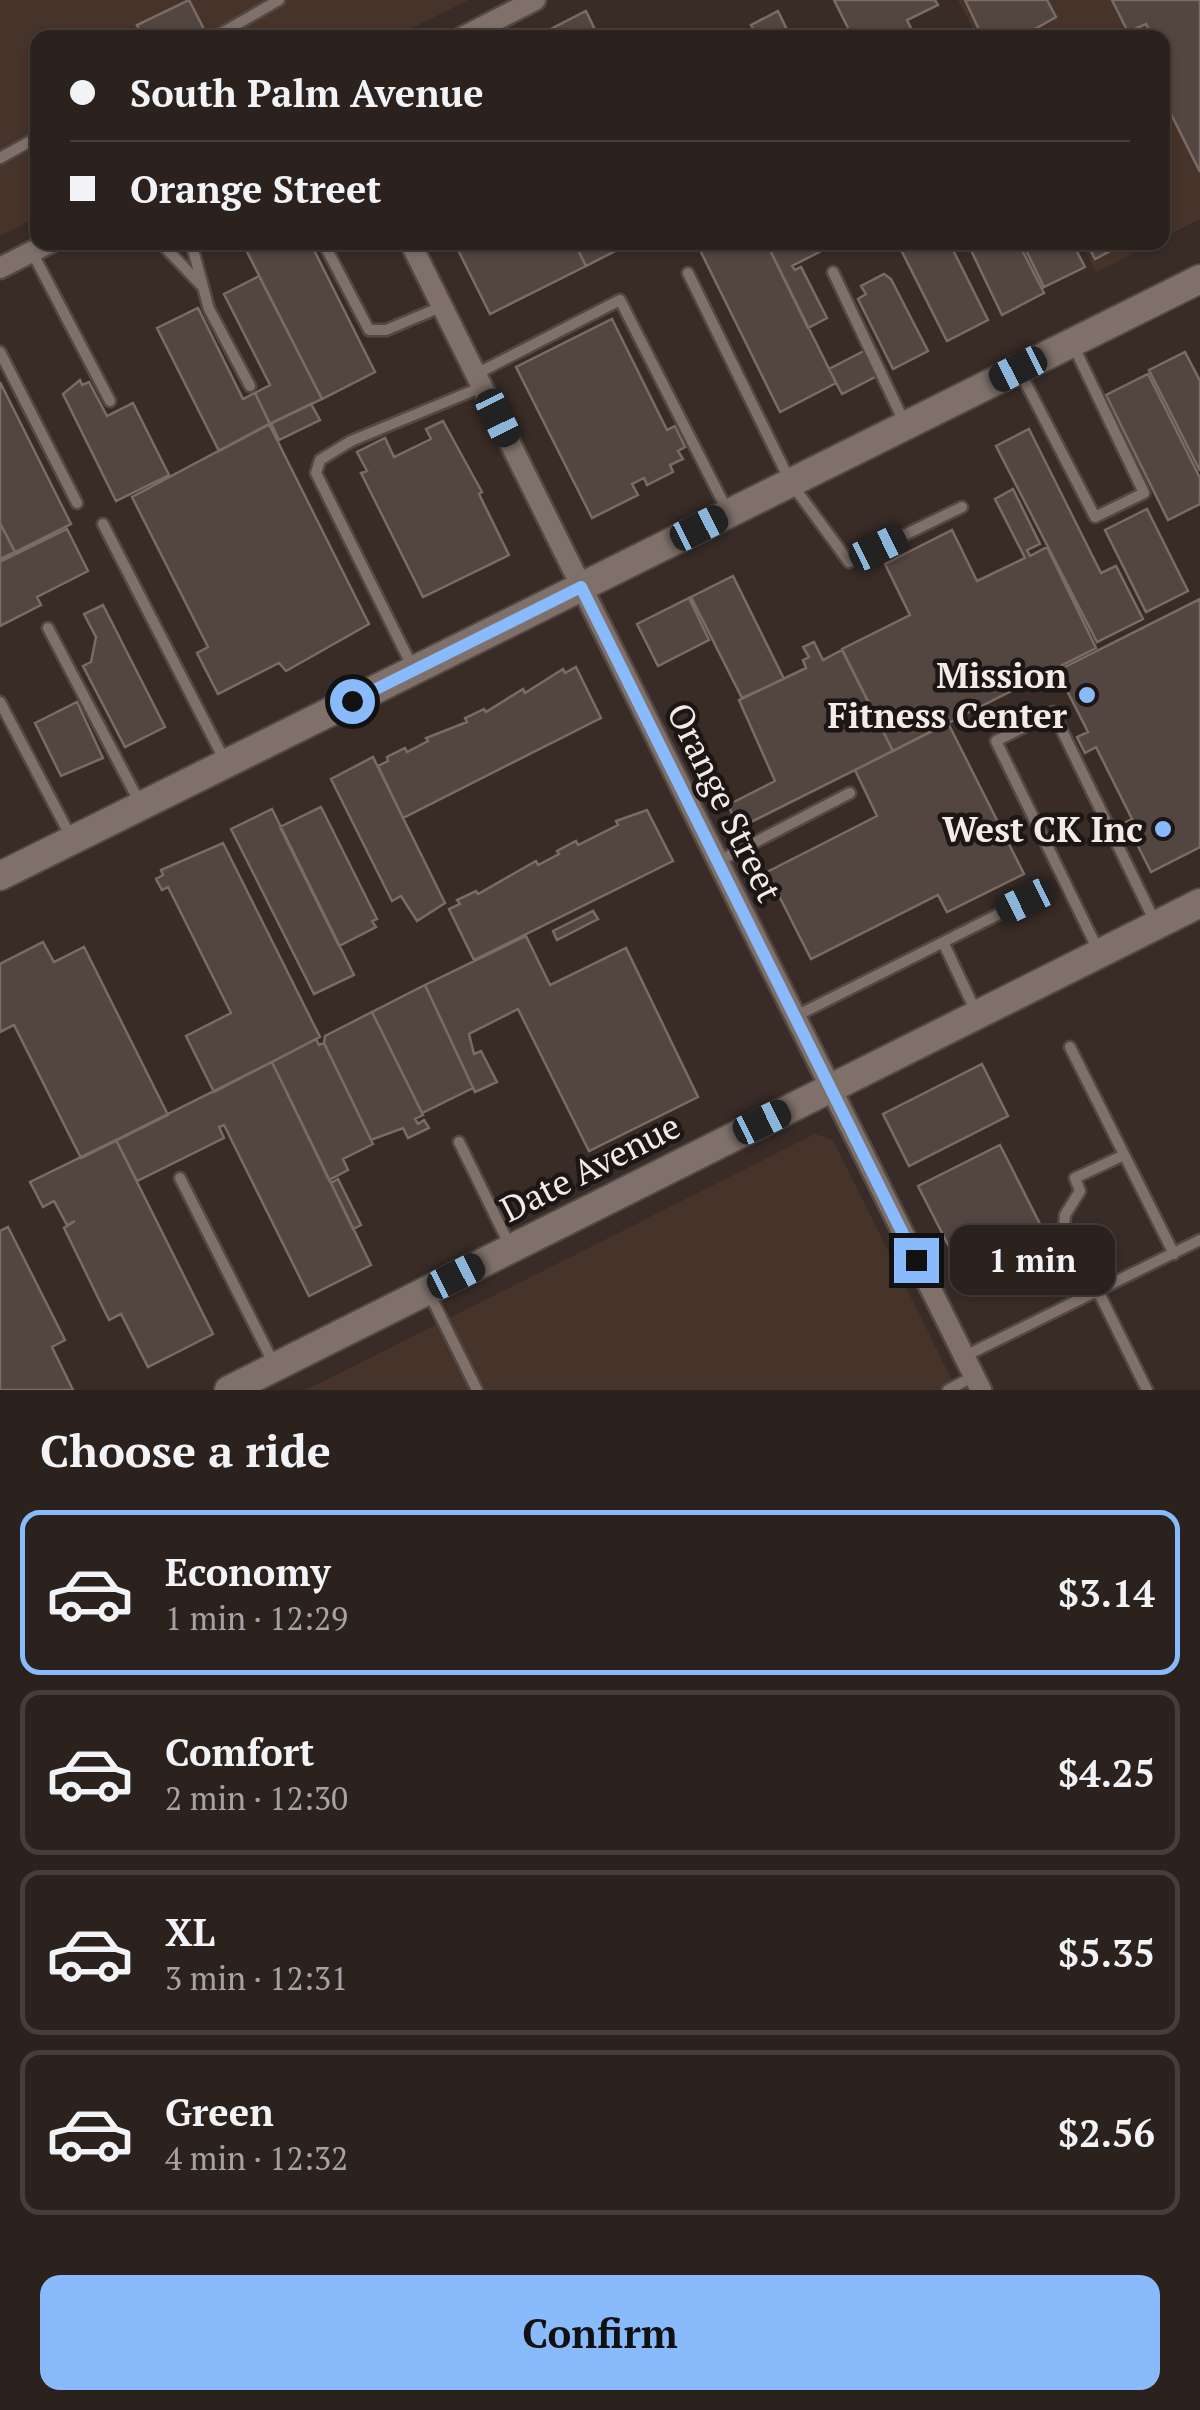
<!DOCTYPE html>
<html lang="en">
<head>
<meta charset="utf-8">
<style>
  :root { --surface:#2b211d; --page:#332926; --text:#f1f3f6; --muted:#a6a3a4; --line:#473e3b; --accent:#88bafc }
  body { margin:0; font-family:"PT Serif",serif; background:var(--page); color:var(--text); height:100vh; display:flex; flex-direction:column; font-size:38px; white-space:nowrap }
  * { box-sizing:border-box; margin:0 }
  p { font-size:32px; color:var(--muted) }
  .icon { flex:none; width:55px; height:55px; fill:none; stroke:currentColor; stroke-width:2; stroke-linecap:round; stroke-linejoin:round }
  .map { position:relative; height:1390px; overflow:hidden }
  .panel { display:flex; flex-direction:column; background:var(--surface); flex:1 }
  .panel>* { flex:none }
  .guide { position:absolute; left:30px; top:30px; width:1140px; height:220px; border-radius:20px; box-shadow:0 2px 8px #0004,0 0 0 2px var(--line); display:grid; align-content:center; height:220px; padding:0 40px; background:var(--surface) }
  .end { position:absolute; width:45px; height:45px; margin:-22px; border:12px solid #88bafc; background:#111; box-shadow:0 0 0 5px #111 }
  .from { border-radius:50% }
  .bubble { position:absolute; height:70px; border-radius:20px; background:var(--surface); box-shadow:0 2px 8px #0004,0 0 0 2px var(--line); font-size:32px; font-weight:600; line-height:70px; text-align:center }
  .car { position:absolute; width:30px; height:60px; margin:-30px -15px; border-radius:12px; box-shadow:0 0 8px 2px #0007; background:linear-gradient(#222 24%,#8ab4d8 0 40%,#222 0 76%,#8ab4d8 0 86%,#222 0) }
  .guide b { display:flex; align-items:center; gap:35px; height:95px; font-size:38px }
  .guide b+b { border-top:2px solid var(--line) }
  .guide i { width:25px; height:25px; background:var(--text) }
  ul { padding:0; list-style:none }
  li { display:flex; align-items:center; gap:30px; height:165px; margin:0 20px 15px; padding:0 20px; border:5px solid var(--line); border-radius:20px }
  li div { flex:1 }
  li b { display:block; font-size:38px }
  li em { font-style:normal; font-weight:600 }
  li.active { border-color:var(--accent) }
  li>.icon { width:90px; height:90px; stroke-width:1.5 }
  h2 { padding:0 40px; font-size:45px; line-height:120px }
  .button { display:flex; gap:20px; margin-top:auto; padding:20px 40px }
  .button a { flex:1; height:115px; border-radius:20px; background:var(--accent); color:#111; font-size:40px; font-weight:600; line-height:115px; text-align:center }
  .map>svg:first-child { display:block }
  .built { fill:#46332a }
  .building { fill:#53453f; stroke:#7a6b64; stroke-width:2.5 }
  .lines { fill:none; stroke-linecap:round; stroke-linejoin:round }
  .service-casing { stroke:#534844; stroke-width:15 }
  .minor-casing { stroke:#534844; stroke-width:25 }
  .tertiary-casing { stroke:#534844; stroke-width:32 }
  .service { stroke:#7f706a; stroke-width:10 }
  .minor { stroke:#7f706a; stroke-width:20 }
  .tertiary { stroke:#7f706a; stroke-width:28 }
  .route { stroke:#88bafc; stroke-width:12 }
  .poi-dot { fill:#88bafc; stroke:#1c1614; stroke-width:4 }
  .labels { text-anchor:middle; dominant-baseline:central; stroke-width:9; stroke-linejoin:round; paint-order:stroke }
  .poi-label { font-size:35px; font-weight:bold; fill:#f4ebe8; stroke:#1c1614; text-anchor:end }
  .street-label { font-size:35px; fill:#f4ebe8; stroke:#1c1614 }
</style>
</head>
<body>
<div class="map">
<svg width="1200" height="1390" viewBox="0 0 1200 1390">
  <rect width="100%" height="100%" fill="#392c27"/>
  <path class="built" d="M0,0H468L394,37L38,38L37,217L0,236Z
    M958,0H1200V219L1163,238L1162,38L977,37Z
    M1081,243H1154L1096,272Z
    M815,1134L833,1140L957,1390H306Z"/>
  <path class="building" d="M189,0L207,35L143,38L137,25Z
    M834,0H935L938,5L907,20L916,38H853Z
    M965,0H1047L1056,17L1019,38H983Z
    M1112,0H1200V172L1162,96V38H1153L1146,24L1128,32Z
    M586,11L599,38H535V37Z
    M778,11L791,38H736L753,29L751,25Z
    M242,242H310L375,372L322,399Z
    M454,242H574L586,266L490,314Z
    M574,242H633L586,266Z
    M696,242H766L836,383L780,412Z
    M766,242H829L831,246L792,266L795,270L801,267L827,318L808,328Z
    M897,242H949L988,320L947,341Z
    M967,242H1018L1044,293L1002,315Z
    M1022,242H1072L1085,267L1044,287Z
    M1086,242H1128L1095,259Z
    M884,274L891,279L928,351L893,369L858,299L866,294L861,286Z
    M259,276L322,399L270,424L255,393L270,385L224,294Z
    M198,308L243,399L255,393L270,424L219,451L157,328Z
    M612,319L667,430L675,426L685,447L678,451L683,459L670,465L673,472L647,485L644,478L632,484L638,495L592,518L516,367Z
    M864,351L877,376L842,394L829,369Z
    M1185,352L1200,381V471L1149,370Z
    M1148,374L1200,478V504L1168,520L1106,395Z
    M80,380L82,385L89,382L107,416L133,403L169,475L116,501L63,394Z
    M0,382L71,524L15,552L0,523Z
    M311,404L320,420L279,440L271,423Z
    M443,421L482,492L479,494L509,555L423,597L361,473L367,471L357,452L385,438L394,457L431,439L426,429Z
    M269,424L369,624L286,671L279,663L218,694L197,653L208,647L132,497Z
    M1029,429L1101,573L1116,566L1143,619L1097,642L996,446Z
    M1013,489L1040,544L1027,550L1030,556L1047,547L1096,648L893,751L842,649L910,615L885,564L952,530L977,581L1025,558L995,499Z
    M1147,509L1188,591L1146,612L1105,530Z
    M0,523L15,552L0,559Z
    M67,529L88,571L37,597L41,605L0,626V562Z
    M733,576L784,679L742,698L691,597Z
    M689,598L709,640L658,666L637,624Z
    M1200,599V847L1151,872L1126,822L1132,819L1096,747L1085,753L1077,737L1088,732L1057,671Z
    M103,605L165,727L125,747L83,666L91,662L96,637L84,614Z
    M814,642L823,660L842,650L893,751L739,828L728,805L775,781L739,700L806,668L803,660L809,657L803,647Z
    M576,667L601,718L403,818L378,766L388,761L387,757L405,748L407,752L428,741L426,738L467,722L465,718L484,709L486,712L523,689L525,693L563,669L565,673Z
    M77,702L103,758L61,776L35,723Z
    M948,723L1024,874L947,912L938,895L811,959L767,872L877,816L855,770Z
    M373,757L445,903L417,921L401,896L392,901L331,779Z
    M321,807L377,919L372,921L376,927L339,946L280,827Z
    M272,809L354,975L314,994L231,829Z
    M647,810L673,861L474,960L449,909L460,904L457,900L476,891L478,894L536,861L538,865L559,854L557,851L576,841L578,845L618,825L616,821Z
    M223,843L320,1037L214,1092L186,1036L231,1013L168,887L162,890L156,879L163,875L161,870Z
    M593,911L598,919L557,940L553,931Z
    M526,936L550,985L626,948L698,1097L589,1151L518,1009L469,1034L474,1054L481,1051L497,1082L475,1092L425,985Z
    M43,942L54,962L84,947L168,1115L81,1158L14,1025L0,1032V964Z
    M425,985L473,1088L422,1113L372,1012Z
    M372,1012L423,1115L415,1119L418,1124L424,1120L429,1128L408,1138L403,1128L371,1140L324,1043L325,1036Z
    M316,1039L319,1045L324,1043L373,1144L343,1159L348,1170L329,1180L272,1062Z
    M272,1062L371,1265L309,1296L224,1125L219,1127L224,1138L137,1181L116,1140Z
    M982,1064L1008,1116L909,1166L883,1114Z
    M116,1140L213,1334L148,1367L121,1314L109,1320L64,1228L75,1221L67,1225L54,1201L43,1207L30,1182Z
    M1000,1145L1042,1228L961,1270L918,1186Z
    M338,1179L361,1225L353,1229L331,1183Z
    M8,1227L65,1340L52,1347L73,1390H0V1231Z"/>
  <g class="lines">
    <defs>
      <path id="service" d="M213,38L279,0
        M0,158L38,137
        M160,242L200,284
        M191,242L209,309L250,386
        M323,242L369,330H386L441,307
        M32,252L110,401
        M833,272L905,424
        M688,273L791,483L849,562L962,507
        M0,352L77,503
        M1019,370L1095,517L1144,493L1073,345
        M476,374L620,300L728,512
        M103,524L226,763
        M48,628L141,805
        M413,668L316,473L320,460L351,441L482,387
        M0,702L72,839
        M719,861L850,793
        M943,942L977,1014
        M1099,952L996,741L1053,712L1156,924
        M796,1016L1025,901
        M1070,1047L1174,1254
        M459,1142L511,1248
        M180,1178L275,1366
        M987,1289L1062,1250L1065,1215L1080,1191L1075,1178L1124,1155
        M1097,1289L1147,1390
        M428,1291L477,1390
        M965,1356L1200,1240
        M948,1390L974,1376"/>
      <path id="minor" d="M461,38L535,0
        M410,242L981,1390
        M0,268L51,242"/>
      <path id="tertiary" d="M0,876L1200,279
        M229,1390L1200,903"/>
    </defs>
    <use href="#service" class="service-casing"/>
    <use href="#minor" class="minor-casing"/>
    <use href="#tertiary" class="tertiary-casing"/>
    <use href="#service" class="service"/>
    <use href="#minor" class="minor"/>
    <use href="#tertiary" class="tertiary"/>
  </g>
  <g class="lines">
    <path class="route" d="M352,701L581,587L916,1260"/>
  </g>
  <g class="poi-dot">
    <circle cx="1087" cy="695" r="10"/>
    <circle cx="1163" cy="829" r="10"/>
  </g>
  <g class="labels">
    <g class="poi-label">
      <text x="1067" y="675">Mission<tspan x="1067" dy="40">Fitness Center</tspan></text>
      <text x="1143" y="829">West CK Inc</text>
    </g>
    <g class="street-label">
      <text transform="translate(725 802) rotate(64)">Orange Street</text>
      <text transform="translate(590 1167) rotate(-27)">Date Avenue</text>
    </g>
  </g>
</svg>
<i class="end from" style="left:352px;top:701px"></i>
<i class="end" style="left:916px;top:1260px"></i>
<div class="bubble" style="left:950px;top:1225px;width:165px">1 min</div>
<i class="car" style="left:1018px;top:369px;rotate:243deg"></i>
<i class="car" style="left:498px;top:418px;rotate:154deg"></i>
<i class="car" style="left:699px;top:528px;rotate:63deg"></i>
<i class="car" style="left:878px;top:548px;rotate:64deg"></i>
<i class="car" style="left:1025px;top:901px;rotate:244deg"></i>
<i class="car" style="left:762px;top:1122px;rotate:64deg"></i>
<i class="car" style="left:456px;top:1276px;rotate:63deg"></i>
<div class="guide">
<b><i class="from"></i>South Palm Avenue</b>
<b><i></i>Orange Street</b>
</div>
</div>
<section class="panel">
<h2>Choose a ride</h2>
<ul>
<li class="active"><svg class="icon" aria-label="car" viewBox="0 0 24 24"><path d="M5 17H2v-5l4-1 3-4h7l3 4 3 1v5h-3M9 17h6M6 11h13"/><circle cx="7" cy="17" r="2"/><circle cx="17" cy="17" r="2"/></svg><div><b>Economy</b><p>1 min · 12:29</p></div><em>$3.14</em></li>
<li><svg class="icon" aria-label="car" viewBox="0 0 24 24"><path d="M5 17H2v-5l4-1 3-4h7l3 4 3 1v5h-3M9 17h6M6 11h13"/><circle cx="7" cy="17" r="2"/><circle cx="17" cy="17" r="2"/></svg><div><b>Comfort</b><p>2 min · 12:30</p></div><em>$4.25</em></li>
<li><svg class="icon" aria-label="car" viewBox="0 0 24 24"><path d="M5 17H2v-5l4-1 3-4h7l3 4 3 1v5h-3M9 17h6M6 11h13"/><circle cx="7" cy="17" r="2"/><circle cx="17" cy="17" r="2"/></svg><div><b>XL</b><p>3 min · 12:31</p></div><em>$5.35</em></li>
<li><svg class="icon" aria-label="car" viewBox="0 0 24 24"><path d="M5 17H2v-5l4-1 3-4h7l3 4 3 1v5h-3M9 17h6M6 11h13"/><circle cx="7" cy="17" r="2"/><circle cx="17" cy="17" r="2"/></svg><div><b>Green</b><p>4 min · 12:32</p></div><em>$2.56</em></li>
</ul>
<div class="button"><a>Confirm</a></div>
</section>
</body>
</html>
